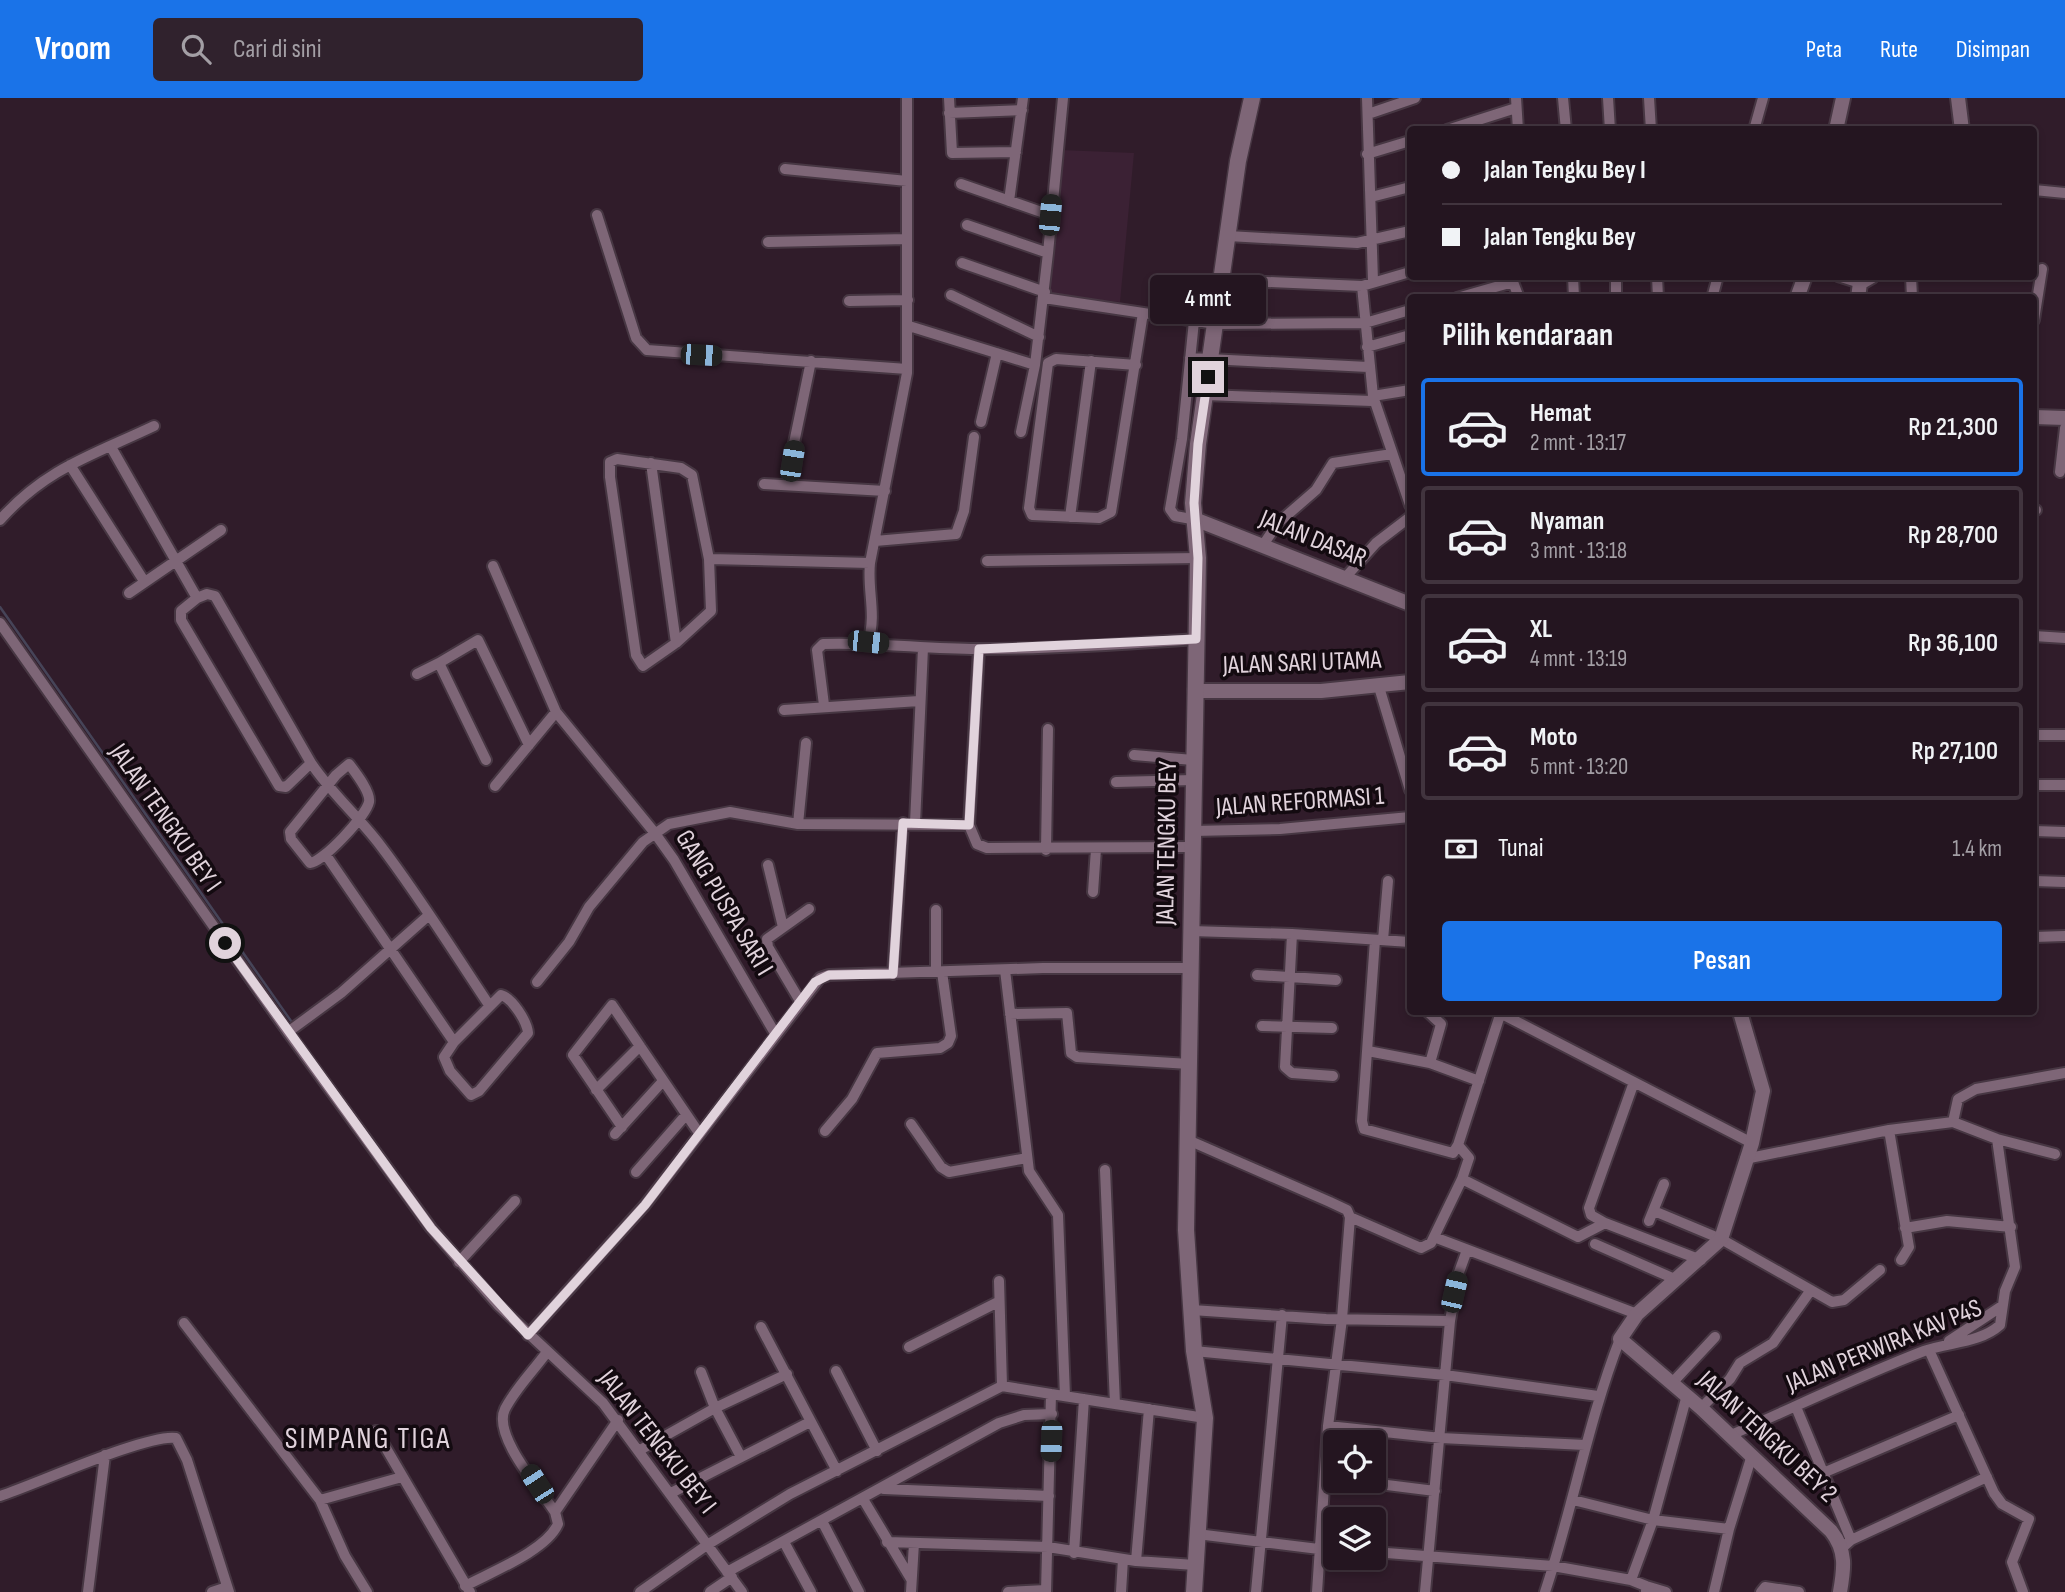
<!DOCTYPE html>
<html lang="id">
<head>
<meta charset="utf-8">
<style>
  :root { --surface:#241520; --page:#30222d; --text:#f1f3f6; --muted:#a39fa5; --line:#41343e; --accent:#1a73e8 }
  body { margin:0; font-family:"Sofia Sans Condensed",sans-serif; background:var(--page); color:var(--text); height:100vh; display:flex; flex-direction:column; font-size:26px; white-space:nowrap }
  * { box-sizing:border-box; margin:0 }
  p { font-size:23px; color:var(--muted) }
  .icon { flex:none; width:38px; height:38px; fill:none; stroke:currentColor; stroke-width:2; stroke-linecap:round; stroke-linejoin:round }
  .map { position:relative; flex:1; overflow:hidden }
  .drawer { position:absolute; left:1407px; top:196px; width:630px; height:721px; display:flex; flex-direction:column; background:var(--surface); border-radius:7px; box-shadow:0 4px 10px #0003,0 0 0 2px var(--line) }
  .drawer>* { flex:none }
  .top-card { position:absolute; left:1407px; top:28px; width:630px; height:154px; border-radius:7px; box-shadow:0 4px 10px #0003,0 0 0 2px var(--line); display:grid; align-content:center; height:154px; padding:0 35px; background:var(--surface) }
  .fabs { position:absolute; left:1323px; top:1332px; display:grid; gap:14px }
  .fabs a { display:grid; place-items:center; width:63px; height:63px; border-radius:7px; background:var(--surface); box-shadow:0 4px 10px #0003,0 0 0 2px var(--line); font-size:35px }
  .end { position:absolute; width:32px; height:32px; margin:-16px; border:9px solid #e1d3dc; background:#111; box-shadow:0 0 0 4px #111 }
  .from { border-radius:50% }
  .bubble { position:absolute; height:49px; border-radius:7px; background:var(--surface); box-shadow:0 4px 10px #0003,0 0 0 2px var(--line); font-size:23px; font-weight:600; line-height:49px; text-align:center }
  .car { position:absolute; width:21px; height:42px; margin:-21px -10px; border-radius:9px; box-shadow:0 0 5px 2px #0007; background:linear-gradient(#222 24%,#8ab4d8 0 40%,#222 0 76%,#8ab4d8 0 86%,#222 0) }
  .top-card b { display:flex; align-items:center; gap:24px; height:66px; font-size:26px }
  .top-card b+b { border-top:2px solid var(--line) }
  .top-card i { width:18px; height:18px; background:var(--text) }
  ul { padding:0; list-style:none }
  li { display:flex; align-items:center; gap:21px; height:98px; margin:0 14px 10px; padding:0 21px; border:4px solid var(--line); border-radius:7px }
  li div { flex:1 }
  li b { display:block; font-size:26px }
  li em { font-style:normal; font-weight:600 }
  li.on { border-color:var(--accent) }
  li>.icon { width:63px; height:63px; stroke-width:1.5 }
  h2 { padding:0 35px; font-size:32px; line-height:84px }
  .pay { display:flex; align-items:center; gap:18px; height:77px; padding:0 35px; font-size:26px }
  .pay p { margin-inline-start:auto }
  .button { display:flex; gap:14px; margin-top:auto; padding:14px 35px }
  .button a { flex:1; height:80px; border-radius:7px; background:var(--accent); color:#fff; font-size:28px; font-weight:600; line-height:80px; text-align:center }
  header { display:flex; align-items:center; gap:42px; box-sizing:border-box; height:98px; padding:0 35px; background:var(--accent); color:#fff }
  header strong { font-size:33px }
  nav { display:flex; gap:38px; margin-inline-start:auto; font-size:24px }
  .search { width:490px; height:63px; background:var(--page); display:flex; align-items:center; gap:18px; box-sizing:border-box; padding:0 24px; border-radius:7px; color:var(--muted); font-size:26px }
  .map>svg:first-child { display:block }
  .built { fill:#3b2134 }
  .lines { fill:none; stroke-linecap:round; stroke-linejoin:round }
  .stream { stroke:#464458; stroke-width:2.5 }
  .minor-casing { stroke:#473743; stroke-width:14 }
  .tertiary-casing { stroke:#473743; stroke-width:18 }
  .secondary-casing { stroke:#473743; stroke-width:19 }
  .minor { stroke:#7e6677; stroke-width:10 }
  .tertiary { stroke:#7e6677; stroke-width:14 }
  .secondary { stroke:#7e6677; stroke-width:16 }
  .route { stroke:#e1d3dc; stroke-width:9 }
  .labels { text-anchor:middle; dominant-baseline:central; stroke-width:7; stroke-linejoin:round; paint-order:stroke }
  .street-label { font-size:26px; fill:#e1d3dc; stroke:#130a10 }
  .quarter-label { font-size:30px; letter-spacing:2px; fill:#e1d3dc; stroke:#130a10 }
</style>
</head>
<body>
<header>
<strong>Vroom</strong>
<div class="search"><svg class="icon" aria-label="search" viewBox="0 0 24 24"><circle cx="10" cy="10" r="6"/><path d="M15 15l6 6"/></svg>Cari di sini</div>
<nav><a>Peta</a><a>Rute</a><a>Disimpan</a></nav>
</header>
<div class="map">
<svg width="2065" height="1494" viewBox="0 0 2065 1494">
  <rect width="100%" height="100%" fill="#301c2a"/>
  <path class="built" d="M1061,52L1134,55L1120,204L1049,196Z"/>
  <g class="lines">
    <path class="stream" d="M0,509L291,923
      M212,836L285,939"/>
    <defs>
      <path id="minor" d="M949,0L952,55L1016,54
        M1367,0L1373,183
        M1516,0L1518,32
        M1563,0L1566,32
        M1608,0L1610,32
        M1649,0L1651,32
        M949,15L1022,12
        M1368,16L1415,0
        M1447,32L1516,10
        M1754,32L1763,0
        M1367,56L1410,43
        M785,71L907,83
        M961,86L1050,117
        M2034,92L2065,95
        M1371,99L1410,89
        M1009,103L1023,0
        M597,117L636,240L647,252L907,271
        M967,127L1048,155L1035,267L1021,334
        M1228,138L1357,145L1410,133
        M768,144L907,141
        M1048,155L1063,0
        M962,165L1045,194
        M1573,178L1574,200
        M1657,178L1658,200
        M1838,178L1860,185
        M1911,178L1912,200
        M1222,182L1362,188L1410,174
        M1362,188L1373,298L1410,407
        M951,197L1039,239
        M1044,200L1216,226L1365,225L1410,212
        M1457,200L1513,184L1519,200
        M1616,200V178
        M1712,200L1718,178
        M849,203L908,202
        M2034,222L2042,171
        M1194,223L1182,341L1170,411L1175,418L1197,422
        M909,228L1035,267
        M1367,249L1410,237
        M1190,260L1368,269
        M1136,267L1056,261L1048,265L1029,410L1032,417L1099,420L1111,414L1143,215
        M1205,297L1372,303L1373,298L1410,292
        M981,324L997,255
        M111,349L197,500L181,513V522L279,688L286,689L311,665
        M617,361L681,370L692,377L709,461L711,513L676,545L643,568L636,557L610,379V364Z
        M651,365L676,545
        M70,367L144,483
        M2060,374L2065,330
        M764,386L885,393
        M790,387L794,345L811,263
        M2034,412H2036
        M1070,419L1091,263
        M0,422C46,370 93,357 154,328
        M875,443L956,436L964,413L974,339
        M1263,447L1278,425L1316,392L1333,365L1392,356
        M709,461L870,465
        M987,463L1198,460
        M493,468L556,614
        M1344,481L1376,445L1410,419
        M129,495L221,432
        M197,500L207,496L215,498L311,665C331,695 358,718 380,747C419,798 453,853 489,907
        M0,525L288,934L431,1130L498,1207L603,1305L742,1494
        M2034,538L2065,540
        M868,544C877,516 867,493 870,465L907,275V0
        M417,576L439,565
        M1379,589L1410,692
        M824,607L817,552L823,546C875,544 925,551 977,551C1051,551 1123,546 1196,541
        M784,612L919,603
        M2034,637H2065
        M1134,657L1193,662
        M486,662L439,565L478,542L529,647
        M349,666C355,674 371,694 369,704C366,718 323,764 310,765L291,741L290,734L336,677Z
        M1116,684L1193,682
        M2034,687H2065
        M495,688L556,614L654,734L674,762L776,937
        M915,725L923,550
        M798,726L806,645
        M969,727L979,551
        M1193,733L1280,731L1410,719
        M2034,733L2065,734
        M1046,752L1048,631
        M326,757L454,944
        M768,767L783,829
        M2034,783L2065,784
        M1093,794L1096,751
        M936,812V874
        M1191,833L1292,836L1410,844
        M1292,836L1285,969L1292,975L1333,978
        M2034,839L2065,838
        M1375,842L1362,1023L1364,1031L1453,1055L1458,1047L1501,914
        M1383,842L1388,783
        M1005,872L1029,1073L1058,1117L1065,1298
        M893,876L903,725
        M1257,877L1336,882
        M537,884L569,844L589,809L643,744L669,726L730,714L798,726L969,727L977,746L987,750L1192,749
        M501,897C512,900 527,923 528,935L479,993L471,997L450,973L444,959L454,944Z
        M800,903L768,849L767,841L809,811
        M1428,914L1441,926L1430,965
        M1500,915L1752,1045
        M1010,916L1067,915L1071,955L1077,959L1189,966
        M1262,928L1332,930
        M288,934L341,895L429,817
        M1368,953L1430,965L1479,983
        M596,992L640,948
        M1953,1024L1958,1001L1976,991L2065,975
        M911,1026L941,1069L949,1074L1027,1060
        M622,1029L573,957L612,907L699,1035
        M1889,1032L1909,1149L1901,1162
        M825,1033L852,1001L877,955L940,950L948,945L951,938L942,874
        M615,1036L663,983
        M1188,1042L1330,1104L1347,1112L1350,1119L1421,1150L1431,1145L1462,1081L1578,1139L1605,1125L1591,1117L1589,1110L1634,984
        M1458,1047L1469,1060L1462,1081
        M1745,1061L1889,1032L1953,1024L1997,1041L2055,1056
        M1105,1072L1115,1306
        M636,1074L685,1018
        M1654,1113L1721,1141L1832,1204L1844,1202L1880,1172
        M1649,1123L1664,1086
        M1605,1125L1701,1162
        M1905,1130L1947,1123L2011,1129
        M1434,1139L1637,1216
        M1595,1146L1677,1182
        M459,1164L515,1103
        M999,1183L1002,1288L1051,1296
        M1192,1212L1326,1221L1450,1223
        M184,1225L320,1402L345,1458L367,1494
        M761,1229L837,1373
        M528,1237L645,1107L820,880L829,877L1043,870H1189
        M1949,1243L2002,1208
        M909,1249L998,1204
        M1929,1252L1994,1395L2002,1406L2029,1421L2012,1464L2023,1494
        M1194,1253L1445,1277L1598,1298
        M547,1254C534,1272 515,1291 505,1311C492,1337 540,1391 555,1414
        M836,1273L877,1353
        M701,1274L715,1310L741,1359
        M1672,1285L1715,1239
        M1796,1309L1851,1442L1842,1450
        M1701,1310L1730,1281L1740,1265L1773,1245L1811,1192
        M1328,1328L1441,1340L1585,1347
        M376,1333L470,1494
        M1731,1337C1795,1309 1859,1278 1924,1253C1949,1244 1980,1245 2000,1227L2005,1193L2015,1169L1997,1041
        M640,1352L715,1310L787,1276
        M1823,1375L1959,1317
        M1347,1382L1435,1393
        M884,1391L1049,1398
        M671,1395L810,1324
        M0,1398C34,1387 149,1335 176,1340L187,1362L229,1494
        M863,1401L911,1481
        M320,1402L402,1379
        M1573,1402L1653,1422L1729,1431
        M823,1425L859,1494
        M1197,1436L1335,1453
        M1851,1442L1987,1379
        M784,1444L811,1494
        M887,1444L1048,1449L1136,1463L1195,1467
        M1374,1454L1553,1468L1631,1482L1646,1488V1494
        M1074,1455L1084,1301
        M1136,1463L1149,1311
        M727,1474L999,1325L1024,1317L1052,1316
        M1631,1482L1653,1422L1687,1297
        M465,1488C491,1474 546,1453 558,1426L555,1414L618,1322
        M1646,1488L1666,1494
        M88,1494L105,1357
        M212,1494L227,1489
        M640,1494L707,1447L790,1396L1002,1288
        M710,1494L732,1479
        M911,1494L914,1445
        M1008,1494L1046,1492
        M1046,1494L1051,1296L1205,1320
        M1121,1494L1123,1461
        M1256,1494L1282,1217
        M1317,1494L1328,1328L1342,1221L1350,1119
        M1425,1494L1450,1223L1458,1177L1467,1152
        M1545,1494C1573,1410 1588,1323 1620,1241
        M1714,1494L1729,1431L1752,1357
        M1761,1494L1765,1489L1799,1494"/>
      <path id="tertiary" d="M1958,0L1962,32
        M1836,32L1843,0
        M1797,200L1805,178
        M1858,200L1860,185L1872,178
        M2034,319L2065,320
        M1197,422L1410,506
        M1195,593H1321L1410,584
        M1740,914L1763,993L1752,1045L1721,1141L1637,1216L1620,1241L1701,1310L1831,1433C1847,1453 1844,1471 1840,1494"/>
      <path id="secondary" d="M1194,1494L1205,1320L1194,1253L1186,1132L1198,460L1193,405L1198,346L1238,63L1252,0"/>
    </defs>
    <use href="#minor" class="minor-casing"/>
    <use href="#tertiary" class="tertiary-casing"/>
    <use href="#secondary" class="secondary-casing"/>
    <use href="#minor" class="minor"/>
    <use href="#tertiary" class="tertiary"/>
    <use href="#secondary" class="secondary"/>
  </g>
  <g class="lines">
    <path class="route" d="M225,845L431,1130L528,1237L645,1107L815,884L829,877L893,876L903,725L969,727L979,551L1196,541L1198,460L1194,405L1198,346L1208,279"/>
  </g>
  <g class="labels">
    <g class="street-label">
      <text transform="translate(1313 441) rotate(22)">JALAN DASAR</text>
      <text transform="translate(1302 565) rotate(-2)">JALAN SARI UTAMA</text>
      <text transform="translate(1300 704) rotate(-4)">JALAN REFORMASI 1</text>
      <text transform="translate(165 720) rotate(55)">JALAN TENGKU BEY I</text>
      <text transform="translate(1167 745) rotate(-89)">JALAN TENGKU BEY</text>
      <text transform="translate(724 805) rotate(59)">GANG PUSPA SARI I</text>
      <text transform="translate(1884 1248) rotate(-22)">JALAN PERWIRA KAV P4S</text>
      <text transform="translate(1767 1339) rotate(43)">JALAN TENGKU BEY 2</text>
      <text transform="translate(657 1344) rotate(52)">JALAN TENGKU BEY I</text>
    </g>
    <g class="quarter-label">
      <text x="368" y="1341">SIMPANG TIGA</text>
    </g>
  </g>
</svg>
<div class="fabs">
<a><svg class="icon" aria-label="locate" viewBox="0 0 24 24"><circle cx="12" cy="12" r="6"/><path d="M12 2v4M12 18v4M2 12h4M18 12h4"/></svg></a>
<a><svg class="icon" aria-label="layers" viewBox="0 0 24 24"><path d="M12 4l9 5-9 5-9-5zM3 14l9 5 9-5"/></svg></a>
</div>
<i class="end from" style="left:225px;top:845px"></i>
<i class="end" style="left:1208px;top:279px"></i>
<div class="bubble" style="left:1150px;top:177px;width:116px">4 mnt</div>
<i class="car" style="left:1050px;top:117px;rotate:5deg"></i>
<i class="car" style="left:701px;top:257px;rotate:93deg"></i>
<i class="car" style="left:792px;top:363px;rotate:9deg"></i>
<i class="car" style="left:868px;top:544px;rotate:96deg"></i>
<i class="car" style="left:1454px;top:1194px;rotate:13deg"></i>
<i class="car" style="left:1051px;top:1343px;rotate:182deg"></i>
<i class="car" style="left:537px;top:1386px;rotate:327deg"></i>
<div class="top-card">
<b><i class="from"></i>Jalan Tengku Bey I</b>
<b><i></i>Jalan Tengku Bey</b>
</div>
<section class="drawer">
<h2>Pilih kendaraan</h2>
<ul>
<li class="on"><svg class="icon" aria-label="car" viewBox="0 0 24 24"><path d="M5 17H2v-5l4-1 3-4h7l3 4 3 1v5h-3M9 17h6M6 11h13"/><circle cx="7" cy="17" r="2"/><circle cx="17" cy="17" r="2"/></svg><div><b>Hemat</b><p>2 mnt · 13:17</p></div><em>Rp 21,300</em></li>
<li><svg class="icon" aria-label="car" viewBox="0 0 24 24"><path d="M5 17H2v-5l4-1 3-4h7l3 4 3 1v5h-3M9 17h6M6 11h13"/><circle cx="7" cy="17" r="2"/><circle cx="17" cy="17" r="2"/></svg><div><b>Nyaman</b><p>3 mnt · 13:18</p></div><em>Rp 28,700</em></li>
<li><svg class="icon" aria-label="car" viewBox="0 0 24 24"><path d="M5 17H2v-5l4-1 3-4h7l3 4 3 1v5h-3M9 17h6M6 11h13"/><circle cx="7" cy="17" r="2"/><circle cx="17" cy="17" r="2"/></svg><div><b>XL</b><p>4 mnt · 13:19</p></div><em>Rp 36,100</em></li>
<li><svg class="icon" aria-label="car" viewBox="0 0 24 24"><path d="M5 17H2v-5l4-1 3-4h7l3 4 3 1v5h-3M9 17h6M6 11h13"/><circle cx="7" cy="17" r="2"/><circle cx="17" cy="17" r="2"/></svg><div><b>Moto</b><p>5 mnt · 13:20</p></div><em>Rp 27,100</em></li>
</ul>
<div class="pay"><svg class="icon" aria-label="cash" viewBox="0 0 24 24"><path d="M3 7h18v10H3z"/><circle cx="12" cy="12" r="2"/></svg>Tunai<p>1.4 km</p></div>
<div class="button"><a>Pesan</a></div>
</section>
</div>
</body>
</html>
